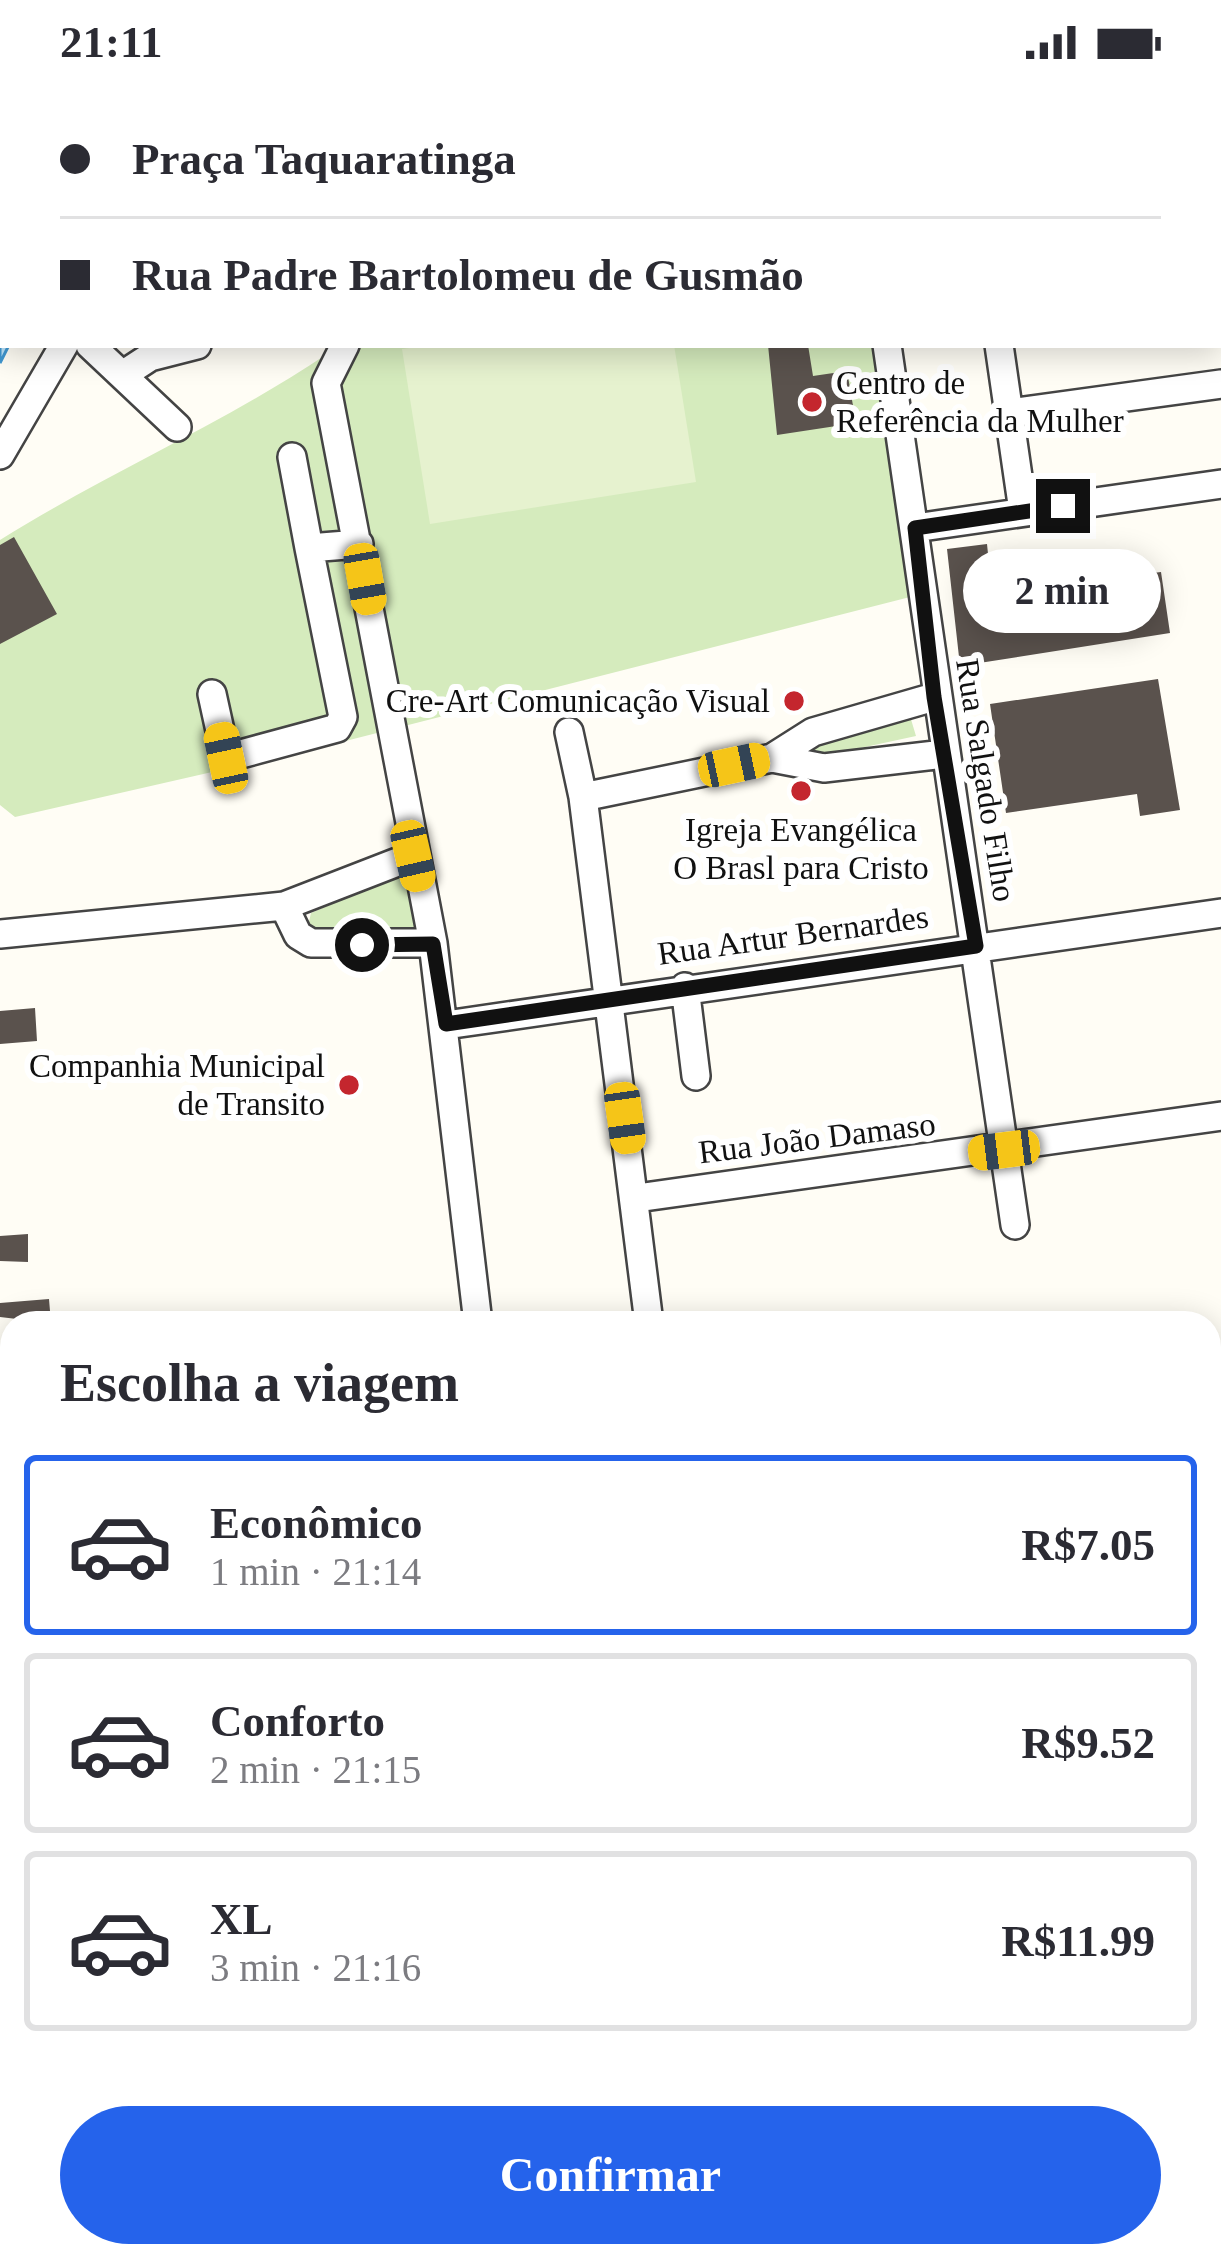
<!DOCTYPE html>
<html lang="pt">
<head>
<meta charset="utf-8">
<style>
  :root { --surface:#fff; --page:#f7f7f7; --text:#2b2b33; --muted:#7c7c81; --line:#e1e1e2; --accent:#2563eb }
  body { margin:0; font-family:Georgia,serif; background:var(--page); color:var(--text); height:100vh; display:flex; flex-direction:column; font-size:45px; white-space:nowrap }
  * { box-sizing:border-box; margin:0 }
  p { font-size:39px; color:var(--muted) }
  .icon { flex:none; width:66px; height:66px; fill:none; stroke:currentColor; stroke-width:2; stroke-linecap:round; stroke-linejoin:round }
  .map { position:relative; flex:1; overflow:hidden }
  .side { position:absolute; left:0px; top:1227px; width:1221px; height:957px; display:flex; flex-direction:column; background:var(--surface); border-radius:36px 36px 0 0; box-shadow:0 6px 30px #0003 }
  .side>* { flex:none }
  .top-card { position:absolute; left:0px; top:0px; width:1221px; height:264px; box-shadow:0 6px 30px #0003; display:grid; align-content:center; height:264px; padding:0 60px; background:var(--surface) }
  .end { position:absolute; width:54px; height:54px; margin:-27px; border:15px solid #111; background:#fff; box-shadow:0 0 0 6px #fff }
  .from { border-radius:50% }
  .bubble { position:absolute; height:84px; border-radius:42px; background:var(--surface); box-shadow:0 6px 30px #0003; font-size:39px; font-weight:700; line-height:84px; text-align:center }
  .car { position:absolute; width:36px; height:72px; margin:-36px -18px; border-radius:15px; box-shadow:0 0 9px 3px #0007; background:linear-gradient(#f5c518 24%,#345 0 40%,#f5c518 0 76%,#345 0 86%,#f5c518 0) }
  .top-card b { display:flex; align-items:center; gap:42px; height:114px; font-size:45px }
  .top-card b+b { border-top:3px solid var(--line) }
  .top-card i { width:30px; height:30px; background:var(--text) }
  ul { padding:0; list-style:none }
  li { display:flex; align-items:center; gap:36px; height:180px; margin:0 24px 18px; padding:0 36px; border:6px solid var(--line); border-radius:12px }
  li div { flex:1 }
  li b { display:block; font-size:45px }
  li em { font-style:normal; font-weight:700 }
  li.on { border-color:var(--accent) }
  li>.icon { width:108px; height:108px; stroke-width:1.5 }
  h2 { padding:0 60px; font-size:54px; line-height:144px }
  .primary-button { display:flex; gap:24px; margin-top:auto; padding:24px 60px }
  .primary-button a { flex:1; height:138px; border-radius:72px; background:var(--accent); color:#fff; font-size:48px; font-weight:700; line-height:138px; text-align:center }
  .status { display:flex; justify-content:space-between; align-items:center; height:84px; padding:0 60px; background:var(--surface); direction:ltr }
  .status svg { height:33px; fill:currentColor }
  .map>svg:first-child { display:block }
  .green { fill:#d5ebbd }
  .pitch { fill:#e6f2cf }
  .water { fill:#b9e0f7; stroke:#3f96cf; stroke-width:3 }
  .building { fill:#5a524d }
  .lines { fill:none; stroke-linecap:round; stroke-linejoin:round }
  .minor-casing { stroke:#444; stroke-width:32 }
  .major-casing { stroke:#222; stroke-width:38 }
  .minor { stroke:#fff; stroke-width:27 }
  .major { stroke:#f9d66b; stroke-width:33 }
  .route { stroke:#111; stroke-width:15 }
  .poi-dot { fill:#c4262e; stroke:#fff; stroke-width:4.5 }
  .labels { text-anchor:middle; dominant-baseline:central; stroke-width:12; stroke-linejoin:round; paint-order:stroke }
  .poi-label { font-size:33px; fill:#111; stroke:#fff; text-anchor:end }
  .street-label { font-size:33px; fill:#111; stroke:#fff }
</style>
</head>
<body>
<div class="status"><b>21:11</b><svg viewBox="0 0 49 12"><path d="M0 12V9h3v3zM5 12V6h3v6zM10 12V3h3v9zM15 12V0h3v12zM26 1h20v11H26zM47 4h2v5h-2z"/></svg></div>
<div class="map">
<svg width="1221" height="2183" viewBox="0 0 1221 2183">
  <rect width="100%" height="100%" fill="#fffdf5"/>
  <path class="green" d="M331,261H875L910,513L326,662L15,733L0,721V456C107,389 223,340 327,270Z
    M910,632L916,652L805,676L801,662Z
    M409,787L424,845L318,847L308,842L311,829Z"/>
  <path class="pitch" d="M430,261H674L696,398L430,440L402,265Z"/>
  <path class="water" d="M0,0H294L3,3V261H9L0,279Z"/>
  <path class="building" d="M768,261H808L813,292L847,287L856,339L777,351Z
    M14,453L57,530L0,560V461Z
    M987,460L992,509L1161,488L1170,549L960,582L947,465Z
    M1158,595L1180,726L1140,732L1137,710L1006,729L990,620Z
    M35,924L37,957L0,960V927Z
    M28,1150V1178L0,1177V1152Z
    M49,1215L51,1239L0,1233V1219Z"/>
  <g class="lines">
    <defs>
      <path id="minor" d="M529,0L530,3
        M851,0V3
        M1139,0L1140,3
        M401,3L408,0
        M1218,107H1221
        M1218,205L1221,204
        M90,261L177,343
        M345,261L326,299L433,859L478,1239
        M887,261L1015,1141
        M999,261L1023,427
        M124,290L150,273L197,261
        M1009,329L1221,300
        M0,371L64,261
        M292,373L309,464L359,460
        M915,444L1221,400
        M212,610L226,674L337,644L343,633L309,464
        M569,648L583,713L649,1239
        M772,674L824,684L944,670
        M583,713L772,674L813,648L934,613
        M284,822L298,851L311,859H433
        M0,850L284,822L413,772
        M685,903L696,992
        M446,941L1221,829
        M637,1114L1221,1032
        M1209,1288L1221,1287
        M1209,1313L1221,1306
        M0,1389L12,1388
        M1209,1636L1221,1628
        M0,1805H12
        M1209,1867H1221
        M1209,2118L1221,2133
        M284,2172L285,2183
        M508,2172V2183
        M748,2172L749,2183
        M1018,2172L1025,2183"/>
      <path id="major" d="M0,1843L12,1989
        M27,2172L28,2183"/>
    </defs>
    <use href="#minor" class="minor-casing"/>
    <use href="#major" class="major-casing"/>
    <use href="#minor" class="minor"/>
    <use href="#major" class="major"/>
  </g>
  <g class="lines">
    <path class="route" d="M362,861L433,860L446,940L976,862L934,613L915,444L1063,422"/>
  </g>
  <g class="poi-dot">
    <circle cx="812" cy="318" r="12"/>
    <circle cx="794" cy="617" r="12"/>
    <circle cx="801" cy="707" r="12"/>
    <circle cx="349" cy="1001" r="12"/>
  </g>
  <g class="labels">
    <g class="poi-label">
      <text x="836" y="299" text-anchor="start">Centro de<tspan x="836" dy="38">Referência da Mulher</tspan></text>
      <text x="770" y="617">Cre-Art Comunicação Visual</text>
      <text x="801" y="746" text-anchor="middle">Igreja Evangélica<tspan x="801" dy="38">O Brasl para Cristo</tspan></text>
      <text x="325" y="982">Companhia Municipal<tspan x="325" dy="38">de Transito</tspan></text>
    </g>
    <g class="street-label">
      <text transform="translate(986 696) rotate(81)">Rua Salgado Filho</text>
      <text transform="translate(793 851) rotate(-8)">Rua Artur Bernardes</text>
      <text transform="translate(817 1054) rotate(-7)">Rua João Damaso</text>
    </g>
  </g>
</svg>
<i class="end from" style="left:362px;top:861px"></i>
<i class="end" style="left:1063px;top:422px"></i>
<div class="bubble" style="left:963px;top:465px;width:198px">2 min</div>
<i class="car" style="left:365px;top:495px;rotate:170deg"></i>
<i class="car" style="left:226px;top:674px;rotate:348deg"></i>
<i class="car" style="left:734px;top:681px;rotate:78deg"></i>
<i class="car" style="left:413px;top:772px;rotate:167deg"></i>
<i class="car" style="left:625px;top:1034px;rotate:172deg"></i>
<i class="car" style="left:1004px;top:1066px;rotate:263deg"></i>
<div class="top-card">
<b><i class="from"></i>Praça Taquaratinga</b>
<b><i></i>Rua Padre Bartolomeu de Gusmão</b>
</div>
<section class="side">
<h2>Escolha a viagem</h2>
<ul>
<li class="on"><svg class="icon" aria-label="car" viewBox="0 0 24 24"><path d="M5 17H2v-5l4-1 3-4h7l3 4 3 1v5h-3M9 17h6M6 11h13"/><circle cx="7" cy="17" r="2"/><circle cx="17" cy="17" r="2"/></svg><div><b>Econômico</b><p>1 min · 21:14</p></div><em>R$7.05</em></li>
<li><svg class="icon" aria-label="car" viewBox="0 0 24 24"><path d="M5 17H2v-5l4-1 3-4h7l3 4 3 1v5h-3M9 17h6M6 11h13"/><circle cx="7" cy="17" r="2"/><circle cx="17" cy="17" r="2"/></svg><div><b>Conforto</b><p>2 min · 21:15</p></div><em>R$9.52</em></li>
<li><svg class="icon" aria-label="car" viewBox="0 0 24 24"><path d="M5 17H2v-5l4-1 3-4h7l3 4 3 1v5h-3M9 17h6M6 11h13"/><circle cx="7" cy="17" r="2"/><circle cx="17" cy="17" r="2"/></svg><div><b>XL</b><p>3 min · 21:16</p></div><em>R$11.99</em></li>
</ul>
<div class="primary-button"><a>Confirmar</a></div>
</section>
</div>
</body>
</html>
